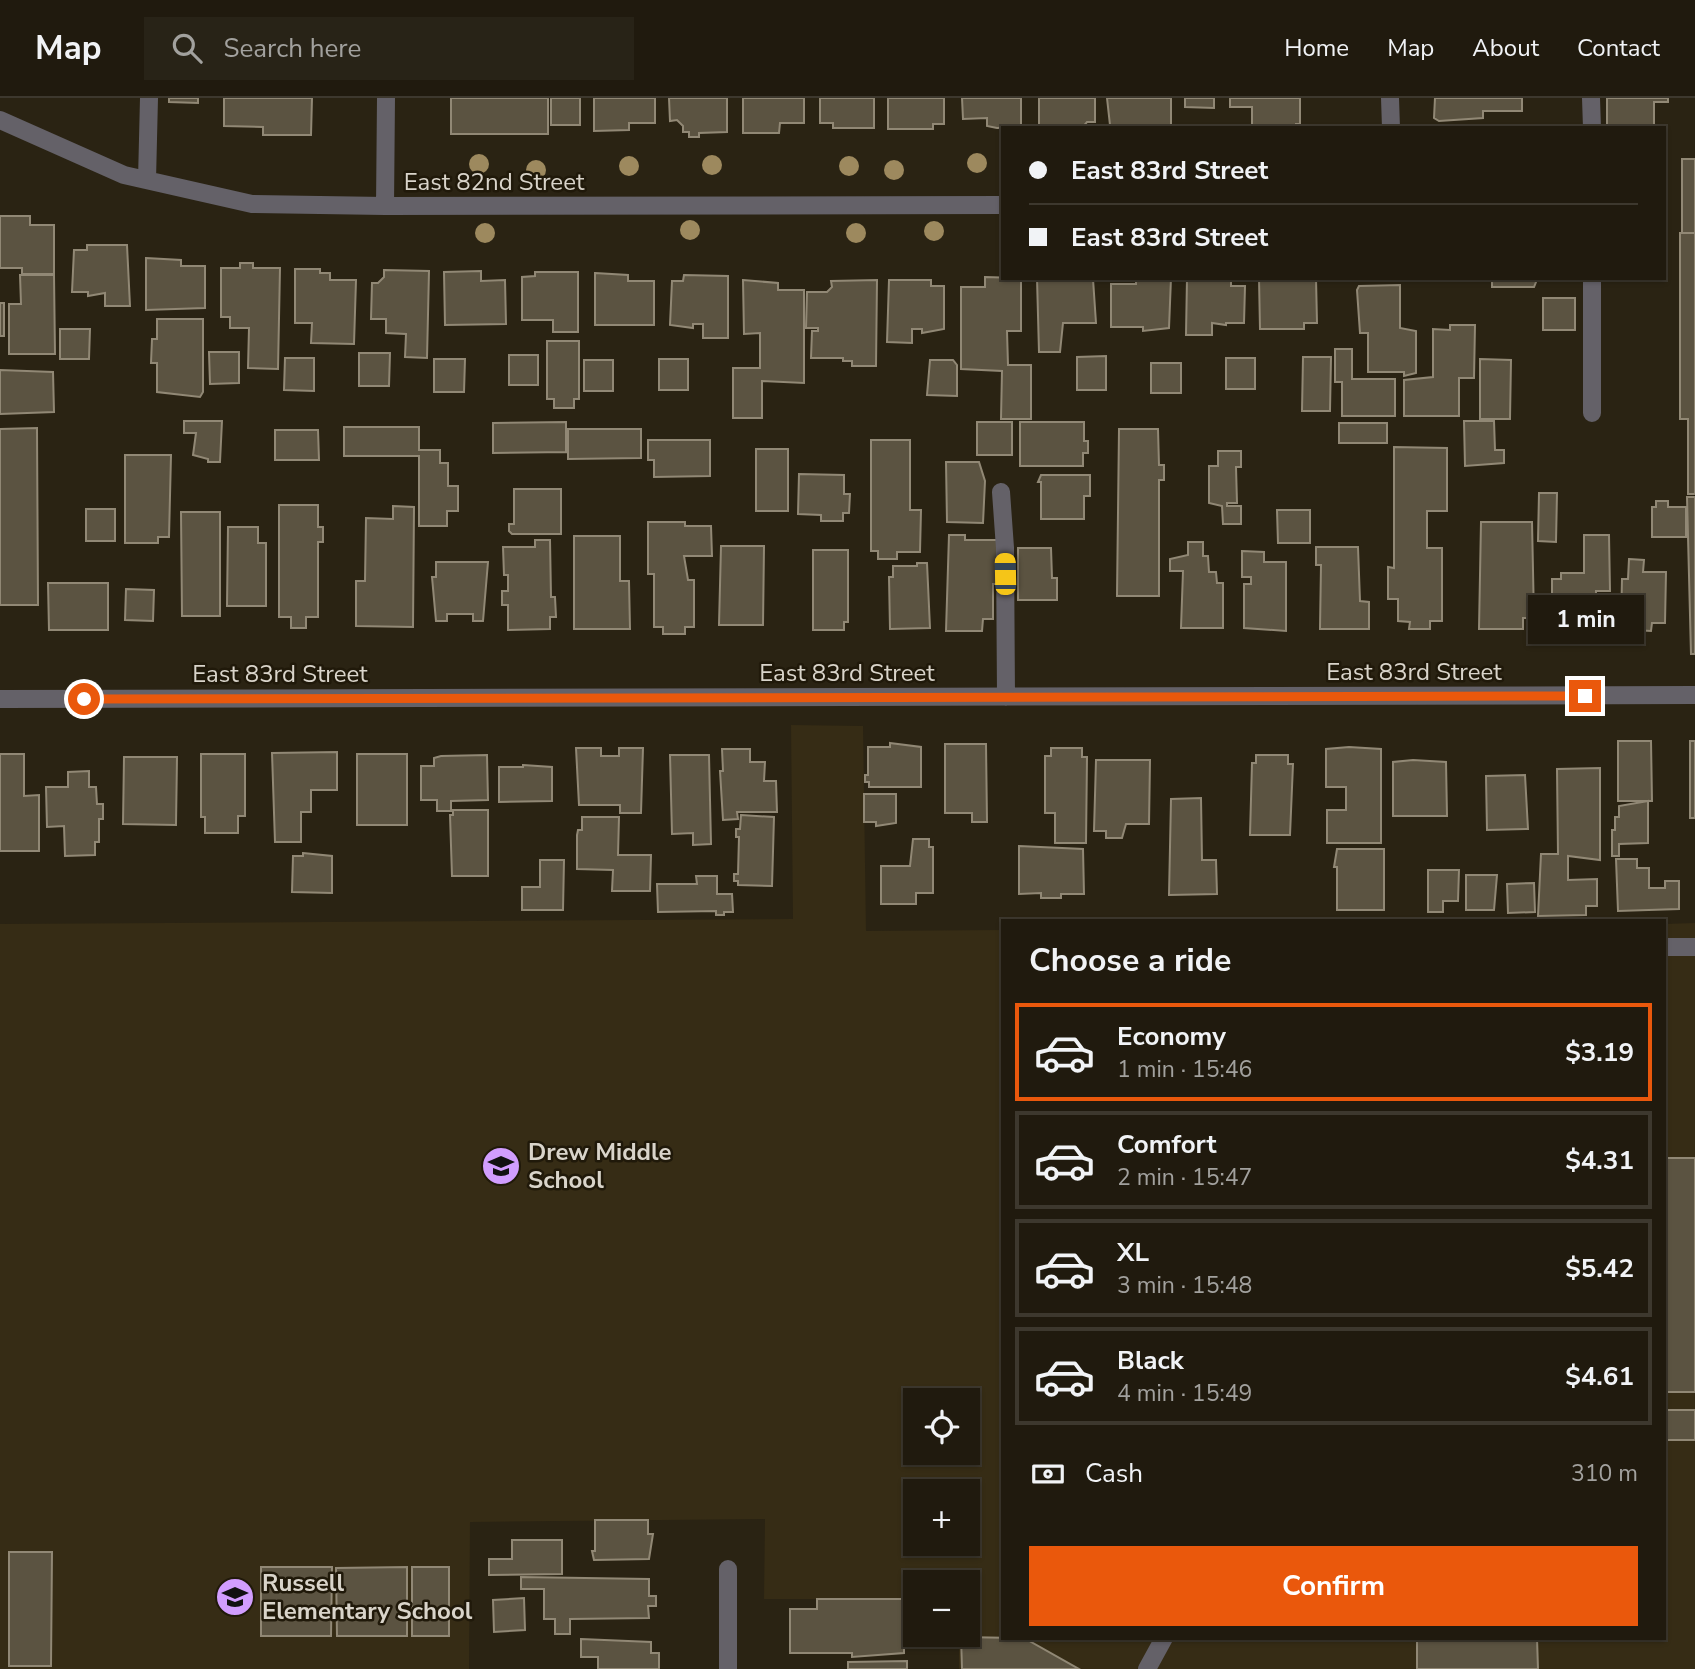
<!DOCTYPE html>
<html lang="en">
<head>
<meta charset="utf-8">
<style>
  :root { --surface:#201a0e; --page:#282317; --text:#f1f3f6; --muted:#a2a19e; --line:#3d382e; --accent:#ea580c }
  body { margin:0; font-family:"Nunito Sans",sans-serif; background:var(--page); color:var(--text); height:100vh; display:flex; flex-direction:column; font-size:26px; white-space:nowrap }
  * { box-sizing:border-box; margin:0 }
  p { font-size:23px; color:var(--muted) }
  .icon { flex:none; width:38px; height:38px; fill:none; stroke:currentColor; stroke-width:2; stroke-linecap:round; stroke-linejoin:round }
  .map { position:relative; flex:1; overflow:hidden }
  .panel { position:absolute; left:1001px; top:821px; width:665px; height:721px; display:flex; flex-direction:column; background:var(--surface); border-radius:0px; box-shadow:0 2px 5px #0004,0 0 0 2px var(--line) }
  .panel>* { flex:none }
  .banner { position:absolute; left:1001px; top:28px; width:665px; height:154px; border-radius:0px; box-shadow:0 2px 5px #0004,0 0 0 2px var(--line); display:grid; align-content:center; height:154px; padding:0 28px; background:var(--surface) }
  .fabs { position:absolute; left:903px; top:1290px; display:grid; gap:14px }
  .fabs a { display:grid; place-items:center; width:77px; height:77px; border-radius:0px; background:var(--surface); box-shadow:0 2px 5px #0004,0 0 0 2px var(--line); font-size:35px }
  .end { position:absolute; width:32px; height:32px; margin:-16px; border:9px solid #ea580c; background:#fff; box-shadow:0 0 0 4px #fff }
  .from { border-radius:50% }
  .bubble { position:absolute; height:49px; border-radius:0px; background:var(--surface); box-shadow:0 2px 5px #0004,0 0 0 2px var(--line); font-size:23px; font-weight:700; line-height:49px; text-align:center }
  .car { position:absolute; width:21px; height:42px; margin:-21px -10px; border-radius:9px; box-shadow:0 0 5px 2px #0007; background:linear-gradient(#f5c518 24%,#345 0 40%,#f5c518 0 76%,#345 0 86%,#f5c518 0) }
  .banner b { display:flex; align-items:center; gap:24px; height:66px; font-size:26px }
  .banner b+b { border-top:2px solid var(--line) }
  .banner i { width:18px; height:18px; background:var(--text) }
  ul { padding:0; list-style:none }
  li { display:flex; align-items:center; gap:21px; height:98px; margin:0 14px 10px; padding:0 14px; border:4px solid var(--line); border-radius:0px }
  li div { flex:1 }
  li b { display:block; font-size:26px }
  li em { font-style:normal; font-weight:700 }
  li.selected { border-color:var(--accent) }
  li>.icon { width:63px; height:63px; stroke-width:1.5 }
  h2 { padding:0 28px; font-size:32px; line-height:84px }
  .pay { display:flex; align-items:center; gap:18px; height:77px; padding:0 28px; font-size:26px }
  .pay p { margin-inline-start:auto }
  .cta { display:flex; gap:14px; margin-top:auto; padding:14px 28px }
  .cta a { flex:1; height:80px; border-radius:0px; background:var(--accent); color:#fff; font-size:28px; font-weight:700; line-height:80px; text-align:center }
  header { display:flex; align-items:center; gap:42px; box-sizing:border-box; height:98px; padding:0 35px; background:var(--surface); border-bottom:2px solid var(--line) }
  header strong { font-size:33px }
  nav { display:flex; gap:38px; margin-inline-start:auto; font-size:24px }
  .search { width:490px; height:63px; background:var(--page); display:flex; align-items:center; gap:18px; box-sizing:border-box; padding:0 24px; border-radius:0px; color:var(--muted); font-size:26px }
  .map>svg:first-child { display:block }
  .built { fill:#362c15; fill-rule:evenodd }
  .building { fill:#5b5341; stroke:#918875; stroke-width:2 }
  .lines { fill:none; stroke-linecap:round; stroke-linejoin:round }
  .minor { stroke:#646168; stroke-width:18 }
  .tree { fill:#9d895e }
  .route { stroke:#ea580c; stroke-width:9 }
  .labels { text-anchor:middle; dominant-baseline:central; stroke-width:5; stroke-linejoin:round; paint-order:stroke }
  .street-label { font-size:24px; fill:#d9d4ca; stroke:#20190a }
  .poi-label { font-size:24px; font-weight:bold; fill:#d9d4ca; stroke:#20190a; text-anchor:start }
</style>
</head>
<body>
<header>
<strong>Map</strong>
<div class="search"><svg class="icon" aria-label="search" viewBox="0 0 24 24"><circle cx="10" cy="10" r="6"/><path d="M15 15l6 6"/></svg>Search here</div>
<nav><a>Home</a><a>Map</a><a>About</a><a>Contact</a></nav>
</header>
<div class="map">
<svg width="1695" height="1571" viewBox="0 0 1695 1571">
  <rect width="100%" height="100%" fill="#2a2313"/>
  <path class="built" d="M791,627L863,628L866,833L1003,832V1540H1664V826L1695,825V1571H959V1537L968,1536V1484H915V1501H764L765,1421L470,1424L469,1571H0V826L793,821ZM915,1302H968V1354H915ZM915,1393H968V1446H915Z"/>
  <path class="building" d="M169,0H198V5L169,4Z
    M224,0H312L311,37H263V29L224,28Z
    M451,0H548V36H451Z
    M551,0H580V27H551Z
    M594,0H655V25H629V32L594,33Z
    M669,0H727V34L699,35V39H689V34H683V28L677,22L670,23Z
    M743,0H804V25H780L779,35H743Z
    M820,0H874V30H833V25H820Z
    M888,0H944V26H933V31H888Z
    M962,0H1021V29L997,30L987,28V20L963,21Z
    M1039,0H1095V24H1087L1082,30H1039Z
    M1107,0H1171V30L1110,27Z
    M1185,0H1214V10L1185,9Z
    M1230,0H1300V26H1296V30H1252V9H1230Z
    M1435,0H1522V13H1483V20L1439,23L1434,20Z
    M1607,0H1668V4H1654V30H1607Z
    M1682,61H1695V135H1682Z
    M0,118H30V127H54V176H22V170H0Z
    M1680,135H1695V396H1688V321H1680Z
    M87,147H127L130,208H105V195L88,198V194H72L74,152H87Z
    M146,160L181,162V168H205V210L146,212Z
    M240,165H253V170H280L278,271L248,270L249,230H230V219H221V170H240Z
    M295,171H320V175H330V182H356L354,246L311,245L312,225H295Z
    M384,172L429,173L427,260L405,259L406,236L386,235V221H371L372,185H378L384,179Z
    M481,173V183L505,182L506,226L445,227L444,174Z
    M535,174H578V234H553V222H522V179L535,178Z
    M595,175L628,177V183H654V227H595Z
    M20,177H54L55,256H9V206H21Z
    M684,177L728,178V240H703V226H693V230L670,227L672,183H683Z
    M985,179L1021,180V233H1007L1008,267H1031V321H1001L1002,273L961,271V189H985Z
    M1037,180L1093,181L1096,225H1063L1060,254H1039Z
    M1136,180H1171L1169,230L1143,233V229H1111V186H1136Z
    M1187,180H1231V188H1245L1244,225H1226V227L1212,225V237H1186Z
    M1259,180H1316L1317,225H1304V231H1260Z
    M1492,180H1536V184L1534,189H1492Z
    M743,182L778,185V192H804V285L762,283V320H733V270H760V235L744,236Z
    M877,182L876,268H852V263H843V260H811L812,233H818V230H806L807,194H827L832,189L831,183Z
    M889,182H931V188H944V231L922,235V231H912V245L887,244Z
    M1400,187V230L1416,233V275L1404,278V274H1368V235H1360L1357,192L1359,188Z
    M1543,200H1575V232H1543Z
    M0,205H4V238H0Z
    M157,221H203V294L200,299L157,294V265H151L152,241H157Z
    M1450,227H1475L1474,280H1459V318H1404V282L1433,279V231L1450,232Z
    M60,231H90L89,261H60Z
    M547,243H579V301H574V310H554V301H547Z
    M1335,251H1352V281H1395V318H1342V284H1335Z
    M209,254H239V285L210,286Z
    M359,255H390L389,288H359Z
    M509,257H538V287H509Z
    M1106,258V292H1077V259Z
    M1303,259H1331L1330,313H1302Z
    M285,260H314V293L284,292Z
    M1226,260H1255V291H1226Z
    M434,261H465L464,294H434Z
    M659,261H688V292H659Z
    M1480,261L1511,262L1510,321H1480Z
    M584,262H613V293H584Z
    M930,262H953L957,267V298L927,297Z
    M1151,265H1181V295H1151Z
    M0,272L53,274L54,314L0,316Z
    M184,323H222L220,364H208V361L193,357L196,335H184Z
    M1464,323H1494L1495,352H1504V365L1465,368Z
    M566,324V354L493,355V325Z
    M977,324H1012V357H977Z
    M1020,324H1084V343H1088V355H1083V368H1020Z
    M1339,325H1387V345H1339Z
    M344,329H419V352H440V365H448V388H458V413H447V428H419V358H344Z
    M37,330L38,507H0V331Z
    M568,331H641V360L568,361Z
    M1119,331H1158L1159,367H1164V382H1159V498H1117Z
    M275,332H318L319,362H275Z
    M648,342H710V378L654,379V362H648Z
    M871,342H910V412H921L920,454H897V461H878V453H871Z
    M1394,349L1447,350V413H1427V450H1442V523H1430V531H1409L1410,524L1398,523V501H1388V469L1394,470Z
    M756,351H788V413H756Z
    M1218,353H1241V369H1236L1237,405H1227V408H1241V426H1223L1222,408L1209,405V368H1218Z
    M125,357H171L169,439H158V445H125Z
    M946,364H979L985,383L983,425L947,424Z
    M799,376L844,377V396H850L849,415H843V423H821V417L798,416Z
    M1041,377H1090V398H1084V421H1041V384H1038Z
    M514,391H561V436H512L509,433V426H514Z
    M1539,395H1557L1556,444L1538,443Z
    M1687,399H1695V556H1691Z
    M1656,403H1668V409H1686V439H1652V409H1656Z
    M279,407H318V429H323V444H318V519H306V530H291V519H279Z
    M393,408L414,409L413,529L356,528V483H365L366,420L393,421Z
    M86,411H115V443H86Z
    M1277,412H1310V445H1278Z
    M181,414H220V518H182Z
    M648,424H685V428H711L712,458H684L688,482H694V529H685V536H663V529H654V476H648Z
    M1481,424H1532L1534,520H1523V531H1479Z
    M228,429H258V445H266V508H227Z
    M949,437H965V442H997V486H993V521H983L982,533H946Z
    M1584,437H1609L1610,493H1596V526H1583V533L1564,534V526H1552V481H1561V475H1584Z
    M574,438H620V483H629L630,531H574Z
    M535,442H550L551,499H555L556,519H550V531L508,532V507H502V493H508V477H504L503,449H535Z
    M1188,444H1203V458H1208L1209,474H1216L1217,485H1223V530H1181L1183,473H1170V461L1188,457Z
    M721,448H764L763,527H719Z
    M1316,449H1358L1360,503L1369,504V531H1320L1321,467H1316Z
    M1018,450H1051L1052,480H1057V502H1018Z
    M813,452H848V524H844V532H813Z
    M1242,453L1264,454V464H1286V533L1244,530V486H1251V479H1242Z
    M1629,461L1644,462L1643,474H1666L1665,525H1652L1651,533L1634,532V525H1621L1622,481H1628Z
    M436,464H488L483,523H473V516H447V523H436L432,479H436Z
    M917,465H927L930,530L890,531L889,479H893V468H917Z
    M48,485H108V532H49Z
    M126,491L154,492L153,523L125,522Z
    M1618,643H1651L1652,703H1618Z
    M1690,643H1695V720H1690Z
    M890,645L921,649V689H869V684H865V677H868V649H890Z
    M945,646H986L987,724H972V715H945Z
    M1349,649L1381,651V745H1327V712H1346V689H1326V651Z
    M576,650H601V658H619V650H643L641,715H620V707H579Z
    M1051,650H1082V659H1087L1086,745H1055V715H1045V658H1051Z
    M722,651H750V664H765L764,683H776L777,714H737L738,721L723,722L720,673H723Z
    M337,654V692H311V714H301V744H275L272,655Z
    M0,656H24V698L39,697V753H0Z
    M201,656H245V718H238V735H205V719H201Z
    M357,656H407V727H357Z
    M487,657L488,702L451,703V713H437V702H421V668H434V660L441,658Z
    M670,657H709L711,746L693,747V735L672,736Z
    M1256,657H1288V666H1293L1290,737H1250L1252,665H1256Z
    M124,659H177L176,727L123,726Z
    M1096,662H1150L1149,726H1126L1122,740H1106V733H1094Z
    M1413,662L1446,664L1447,718H1393V664Z
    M523,667L552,669V703L499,704V669H523Z
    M1600,670V762L1568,758V782L1597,781V808H1586V817L1538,818L1541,756H1558L1557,671Z
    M89,673V689H96L97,706H103V721H99V744H95V757L65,758L64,728L47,729L46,689H68V674Z
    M1525,677L1528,731L1487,732L1486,678Z
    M864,696H896V725L876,728V724H864Z
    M1201,700L1202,762H1216L1217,796L1169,797L1171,701Z
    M1648,703V745L1619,746V758H1612V732H1615V719H1619V708Z
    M453,712H488V778H452L450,717H453Z
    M741,717L774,719L772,788L738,787V783H734V776H738L739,739H736V731H740Z
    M582,719H619L618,757H651L650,793H612L613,772L577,771V737L578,732H582Z
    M913,741H929V749H933V795H916V806H881V768H910Z
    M1019,748L1083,751L1084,796H1061V800H1041V795L1019,796Z
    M1337,751H1384V812H1337V769H1334Z
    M303,755L332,758V795L292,794L293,758H303Z
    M1616,761H1637V770H1649V790H1665V783H1679V811L1618,813Z
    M540,762H564L563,812H522V789H540Z
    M1428,772H1459L1458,803H1443V814H1428Z
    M1466,777H1497L1494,812H1466Z
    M696,778H717V796H732L733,814H724V817H716V813L658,814L657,786H697Z
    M1534,785L1535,814L1508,815L1507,786Z
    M1664,1060H1695V1294H1664Z
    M1664,1312H1695V1342H1664Z
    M595,1422H648V1436H653L649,1461L594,1462L592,1453H595Z
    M512,1442H562V1476L489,1477V1461H512Z
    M9,1454H52L51,1568H9Z
    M261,1469H332L331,1538H261Z
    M407,1469V1538H337L336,1470Z
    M412,1469H449V1538H412Z
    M521,1479L649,1481V1498H656V1508H648L649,1520L570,1521V1536H555V1521H544V1491H521Z
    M524,1500L525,1532L494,1534L493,1502Z
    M817,1501H904V1555L852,1559V1555H790V1511H817Z
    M961,1539L1024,1540L1079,1571H962Z
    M1417,1540H1537L1538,1571H1417Z
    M581,1541L651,1544V1555H659V1571H598V1559H581Z
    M907,1563V1571H848V1564Z"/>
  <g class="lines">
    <path class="minor" d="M1390,0L1391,30
      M1591,0L1592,30
      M0,22L124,77L252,106L385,108L1003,107
      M147,82L149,0
      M385,108L386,0
      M1592,180V315
      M1001,394L1005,450L1006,599
      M0,601L1695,597
      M1664,849H1695
      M728,1471V1571
      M1147,1571L1164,1540"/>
  </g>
  <g class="tree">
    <circle cx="977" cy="65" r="10"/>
    <circle cx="479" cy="66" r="10"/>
    <circle cx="712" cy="67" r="10"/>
    <circle cx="629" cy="68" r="10"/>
    <circle cx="849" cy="68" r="10"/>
    <circle cx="536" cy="72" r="10"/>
    <circle cx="894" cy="72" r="10"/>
    <circle cx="690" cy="132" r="10"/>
    <circle cx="934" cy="133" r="10"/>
    <circle cx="485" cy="135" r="10"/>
    <circle cx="856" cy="135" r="10"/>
  </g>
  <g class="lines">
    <path class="route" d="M84,601L1585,598"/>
  </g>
  <defs>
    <symbol id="school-disc" viewBox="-11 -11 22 22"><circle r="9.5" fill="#d19dfe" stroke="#20190a"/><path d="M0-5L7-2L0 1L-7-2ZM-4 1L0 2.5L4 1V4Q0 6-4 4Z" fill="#111"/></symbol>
  </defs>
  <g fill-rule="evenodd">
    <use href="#school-disc" x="479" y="1046" width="44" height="44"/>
    <use href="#school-disc" x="213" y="1477" width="44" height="44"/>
  </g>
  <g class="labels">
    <g class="street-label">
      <text x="494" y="84">East 82nd Street</text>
      <text x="1414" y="574">East 83rd Street</text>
      <text x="847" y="575">East 83rd Street</text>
      <text x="280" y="576">East 83rd Street</text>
    </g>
    <g class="poi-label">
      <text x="528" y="1054">Drew Middle<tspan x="528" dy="28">School</tspan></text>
      <text x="262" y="1485">Russell<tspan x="262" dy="28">Elementary School</tspan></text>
    </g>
  </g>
</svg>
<div class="fabs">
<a><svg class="icon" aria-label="locate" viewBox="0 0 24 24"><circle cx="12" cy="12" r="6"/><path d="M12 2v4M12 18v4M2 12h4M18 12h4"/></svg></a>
<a>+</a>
<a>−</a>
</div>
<i class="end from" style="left:84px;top:601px"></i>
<i class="end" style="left:1585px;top:598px"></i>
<div class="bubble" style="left:1528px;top:497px;width:116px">1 min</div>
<i class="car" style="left:1005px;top:476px;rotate:359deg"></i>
<div class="banner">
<b><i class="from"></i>East 83rd Street</b>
<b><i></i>East 83rd Street</b>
</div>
<section class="panel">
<h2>Choose a ride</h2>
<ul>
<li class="selected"><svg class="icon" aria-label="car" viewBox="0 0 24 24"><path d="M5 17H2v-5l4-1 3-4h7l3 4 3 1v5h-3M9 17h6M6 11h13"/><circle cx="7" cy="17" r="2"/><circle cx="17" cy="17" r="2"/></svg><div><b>Economy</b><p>1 min · 15:46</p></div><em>$3.19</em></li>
<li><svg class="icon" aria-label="car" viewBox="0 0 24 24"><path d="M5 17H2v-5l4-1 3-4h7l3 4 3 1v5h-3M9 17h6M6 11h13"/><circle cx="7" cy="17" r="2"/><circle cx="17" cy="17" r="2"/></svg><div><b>Comfort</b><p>2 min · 15:47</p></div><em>$4.31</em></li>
<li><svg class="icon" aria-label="car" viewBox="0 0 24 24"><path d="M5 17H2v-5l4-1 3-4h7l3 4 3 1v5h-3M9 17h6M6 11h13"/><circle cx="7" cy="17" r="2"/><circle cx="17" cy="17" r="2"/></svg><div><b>XL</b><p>3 min · 15:48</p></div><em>$5.42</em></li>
<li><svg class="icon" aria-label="car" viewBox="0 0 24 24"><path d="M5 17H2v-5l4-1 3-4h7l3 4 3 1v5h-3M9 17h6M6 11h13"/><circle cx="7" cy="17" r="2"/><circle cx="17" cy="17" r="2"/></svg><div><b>Black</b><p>4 min · 15:49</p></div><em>$4.61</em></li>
</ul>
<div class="pay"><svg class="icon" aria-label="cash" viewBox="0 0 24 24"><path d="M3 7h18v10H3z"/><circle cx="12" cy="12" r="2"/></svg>Cash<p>310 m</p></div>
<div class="cta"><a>Confirm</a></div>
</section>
</div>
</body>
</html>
